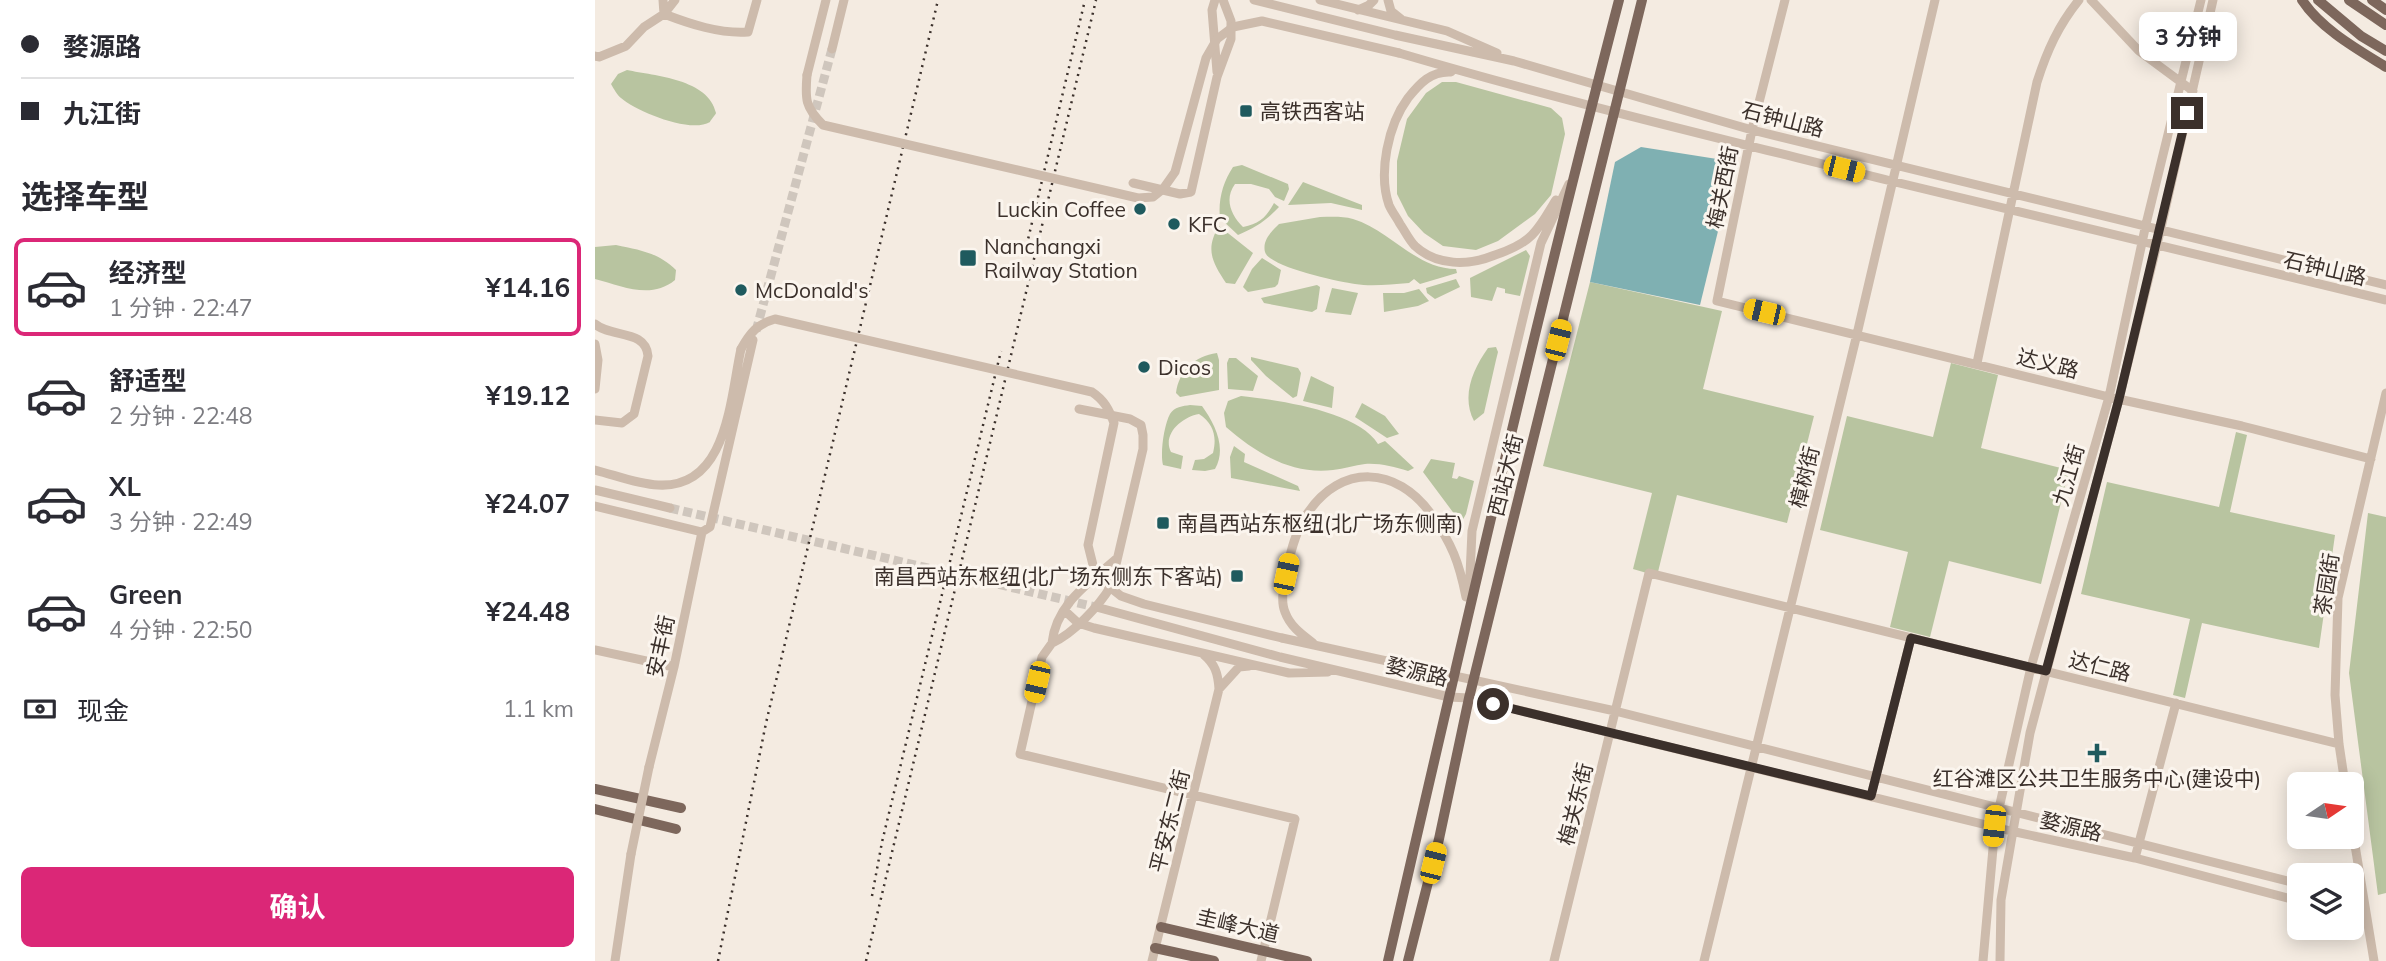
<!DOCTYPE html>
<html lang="zh">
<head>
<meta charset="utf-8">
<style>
  :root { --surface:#fff; --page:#f2f2f3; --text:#2b2b33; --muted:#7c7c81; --line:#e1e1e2; --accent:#db2777 }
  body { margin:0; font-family:Mulish,"Noto Sans SC",sans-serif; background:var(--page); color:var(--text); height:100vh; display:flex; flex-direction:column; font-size:26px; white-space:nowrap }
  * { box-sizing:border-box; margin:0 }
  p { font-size:23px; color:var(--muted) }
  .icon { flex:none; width:38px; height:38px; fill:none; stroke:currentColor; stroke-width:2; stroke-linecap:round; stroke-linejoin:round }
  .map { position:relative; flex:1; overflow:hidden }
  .side { display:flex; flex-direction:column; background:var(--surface); width:595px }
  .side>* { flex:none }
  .hud { display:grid; align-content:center; height:154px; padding:0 21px; background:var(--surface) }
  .needle { width:46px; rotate:77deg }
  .controls { position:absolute; left:1692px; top:772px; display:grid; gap:14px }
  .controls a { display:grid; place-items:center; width:77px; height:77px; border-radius:10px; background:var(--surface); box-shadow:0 4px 18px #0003; font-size:35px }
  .end { position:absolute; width:32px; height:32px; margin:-16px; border:9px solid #3b302b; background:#fff; box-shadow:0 0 0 4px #fff }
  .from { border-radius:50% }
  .bubble { position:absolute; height:49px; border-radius:10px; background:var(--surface); box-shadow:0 4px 18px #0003; font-size:23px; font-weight:700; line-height:49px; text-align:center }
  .car { position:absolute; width:21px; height:42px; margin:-21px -10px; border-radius:9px; box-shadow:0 0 5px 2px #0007; background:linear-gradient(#f5c518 24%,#345 0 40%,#f5c518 0 76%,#345 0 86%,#f5c518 0) }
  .hud b { display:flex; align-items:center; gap:24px; height:66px; font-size:26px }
  .hud b+b { border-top:2px solid var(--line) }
  .hud i { width:18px; height:18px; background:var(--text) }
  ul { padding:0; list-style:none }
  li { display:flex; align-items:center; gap:21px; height:98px; margin:0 14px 10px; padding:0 7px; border:4px solid transparent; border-radius:10px }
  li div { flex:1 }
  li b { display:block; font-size:26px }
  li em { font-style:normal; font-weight:700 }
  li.selected { border-color:var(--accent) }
  li>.icon { width:63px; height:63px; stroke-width:1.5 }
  h2 { padding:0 21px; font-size:32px; line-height:84px }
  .pay { display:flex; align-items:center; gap:18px; height:77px; padding:0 21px; font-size:26px }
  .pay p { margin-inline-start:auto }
  .primary-button { display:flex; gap:14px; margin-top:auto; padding:14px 21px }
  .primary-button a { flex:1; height:80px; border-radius:10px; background:var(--accent); color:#fff; font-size:28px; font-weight:700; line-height:80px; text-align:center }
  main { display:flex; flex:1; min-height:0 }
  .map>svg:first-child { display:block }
  .green { fill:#b8c4a0 }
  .water { fill:#7fb0b2 }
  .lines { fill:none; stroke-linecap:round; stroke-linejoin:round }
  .minor-tunnel { stroke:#cfc6bd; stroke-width:9; stroke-dasharray:9 4.5; stroke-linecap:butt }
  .minor { stroke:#cdbbac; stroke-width:9 }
  .major { stroke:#7d675c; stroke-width:10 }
  .rail { stroke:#3b302b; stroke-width:2.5; stroke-dasharray:2 5; stroke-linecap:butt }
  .minor-bridge { stroke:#cdbbac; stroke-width:9 }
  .route { stroke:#3b302b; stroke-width:9 }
  .poi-dot { fill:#1f5a5e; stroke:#fbf5ee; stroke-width:2.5 }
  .labels { text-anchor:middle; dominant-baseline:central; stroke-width:6; stroke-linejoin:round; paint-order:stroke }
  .poi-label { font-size:21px; fill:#3b302b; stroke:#fbf5ee; text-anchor:start }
  .street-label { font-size:21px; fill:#3b302b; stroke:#fbf5ee }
</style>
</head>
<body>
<main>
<section class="side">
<div class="hud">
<b><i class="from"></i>婺源路</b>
<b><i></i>九江街</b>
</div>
<h2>选择车型</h2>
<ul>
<li class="selected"><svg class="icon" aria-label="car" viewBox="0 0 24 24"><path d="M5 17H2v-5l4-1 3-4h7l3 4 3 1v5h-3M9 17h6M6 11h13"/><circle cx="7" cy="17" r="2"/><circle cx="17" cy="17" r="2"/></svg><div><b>经济型</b><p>1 分钟 · 22:47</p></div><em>¥14.16</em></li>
<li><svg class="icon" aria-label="car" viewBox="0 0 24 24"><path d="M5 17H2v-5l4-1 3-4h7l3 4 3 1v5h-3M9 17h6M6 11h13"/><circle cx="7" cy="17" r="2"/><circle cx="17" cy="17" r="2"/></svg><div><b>舒适型</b><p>2 分钟 · 22:48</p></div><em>¥19.12</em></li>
<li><svg class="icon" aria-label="car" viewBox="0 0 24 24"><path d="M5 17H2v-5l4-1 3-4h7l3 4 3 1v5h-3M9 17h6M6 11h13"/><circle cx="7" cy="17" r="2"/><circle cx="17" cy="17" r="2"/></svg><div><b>XL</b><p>3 分钟 · 22:49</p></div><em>¥24.07</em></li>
<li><svg class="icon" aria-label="car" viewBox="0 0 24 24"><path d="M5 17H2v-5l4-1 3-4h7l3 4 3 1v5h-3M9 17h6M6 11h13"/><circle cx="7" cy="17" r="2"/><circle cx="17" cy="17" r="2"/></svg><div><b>Green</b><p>4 分钟 · 22:50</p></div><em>¥24.48</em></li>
</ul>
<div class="pay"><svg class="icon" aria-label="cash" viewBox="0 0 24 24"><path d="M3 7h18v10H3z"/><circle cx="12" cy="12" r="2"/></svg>现金<p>1.1 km</p></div>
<div class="primary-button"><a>确认</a></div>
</section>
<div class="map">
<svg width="1791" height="961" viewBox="0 0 1791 961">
  <rect width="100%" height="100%" fill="#f4ebe1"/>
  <path class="green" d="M32,70C60,76 114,79 121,113C121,114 115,121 115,122C95,134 41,111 26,98C22,95 19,89 16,84L23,74Z
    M847,82H861L956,108L967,118L970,134L956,195L940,214L903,241L881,250L848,246L829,233L813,216L802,194V161L812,119L831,93Z
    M647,165L693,184L694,189L689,201L680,197L674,189L656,184H640C629,199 636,215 648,227C664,224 671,218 679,203L684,207C672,220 660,228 643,235L625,218C623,200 628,182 638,167Z
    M708,182L767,205V210L736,203L693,205Z
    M725,217C736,217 747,216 758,219C795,230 821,269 861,269L862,273L825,284L819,279L814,283C796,284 778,287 760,284C744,282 674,267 670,252C667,240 677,231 684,224Z
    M624,226L658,253L640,284L631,283C617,262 610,249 624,226Z
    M21,245C45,250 64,253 81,270L80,280C56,300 27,286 0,279V247Z
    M931,250L935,256L925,296L910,293V289L902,287L897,301L876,297L875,278Z
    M667,258L686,270L683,284L680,287L653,292L648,287L657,269Z
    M861,279L865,287L840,299L832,293L831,288Z
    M995,282L1127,311L1108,389L1219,416L1192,523L1082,495L1062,576L1038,569L1057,493L948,466Z
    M722,285L725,287L722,309L717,312L669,303L666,298Z
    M737,288L763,293L756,315L730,312Z
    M824,289L834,301L823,306L789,312L788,293H809Z
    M901,347L903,352L901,360L889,413L879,421C866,396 878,369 893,348Z
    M622,353L624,360V390L585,397L581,393C584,371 599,356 622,353Z
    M656,357L703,368L706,373L702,396L698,398L671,376L656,360Z
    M634,358H641L663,376L658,391L633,389L632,363Z
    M1356,363L1403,375L1386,448L1474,470L1446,584L1354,561L1335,637L1295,627L1313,552L1225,530L1252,416L1338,437Z
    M716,376L739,387L737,408L708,401Z
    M646,396C682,400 763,411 783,444L790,441L819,468L813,471C799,467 785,463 770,464C760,465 749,469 738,470C696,475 661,453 631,427L629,413L633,401Z
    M767,403L790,416L804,434L792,438L760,417Z
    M595,405L607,406C620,424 632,448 620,469L610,471L597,470L600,460L609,459L618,453C622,437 619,424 604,414C587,417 567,434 576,452L588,456L586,469L568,465C565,453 569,425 575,414C579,407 588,406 595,405Z
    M1641,432L1652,435L1635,512L1740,535L1724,648L1607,623L1590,698L1578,695L1595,619L1486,594L1512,482L1624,507Z
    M639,446L650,454L649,462L703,486L705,491L636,478L635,457Z
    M836,459L860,463L857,478L862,479L864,476L879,481L871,514L866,523L828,472Z
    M1773,513L1791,517V893L1783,895L1754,673Z"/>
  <path class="water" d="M1046,147L1122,159L1135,182L1105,305L995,282L1020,162Z"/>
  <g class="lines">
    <path class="minor-tunnel" d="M161,331L237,49
      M75,508L505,608"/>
    <path class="minor" d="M80,0L69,14C95,24 125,34 153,32L162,0
      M620,0L617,10L622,72
      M659,0L800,35L919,61L1157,130L1791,285
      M725,0L852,31L902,53
      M793,0L796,11L806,19
      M1190,0L1157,130L1122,301L1514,397L1647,426L1776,459
      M1496,0L1544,51L1598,91
      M763,10L774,5L779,0
      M237,49L249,0
      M804,53C967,101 1132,140 1296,181C1461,222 1626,261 1791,300
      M0,56L4,57L31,46L49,27L69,14L68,0
      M856,72C836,71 825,83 813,98C793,125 783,173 794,205C797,212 802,218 805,224C810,231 814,240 820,246C842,266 873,266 900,255C912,251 928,244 937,235C947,225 954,211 961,200
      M212,75L231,0
      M538,183L585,194L596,192L622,77L636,39V21L628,0
      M0,324C16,338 51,329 53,356L39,414L27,423L0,420
      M0,344L3,360L0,389
      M1382,363L1442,82C1452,51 1463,26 1484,0
      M484,409L535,419L546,425L548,435V449L516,586C504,606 478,634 457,643C461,604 494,583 521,559
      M0,470C20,475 42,484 63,485C133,489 135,398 146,349
      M0,490L75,508
      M0,506L107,532L115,527L158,340
      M874,597L877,531L946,243L974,184
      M505,608L685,657L854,697L874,698L1416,831L1540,858L1704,901
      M469,610L483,623L499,628L694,673L733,672
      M687,638L1020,711L1704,884
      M457,643L447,657L425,754L700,819L666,961
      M718,643C706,634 695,626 690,612C685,600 689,581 692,569C696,550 701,530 712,514C746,463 802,466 836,514C857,544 864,562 871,597
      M0,650L79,667
      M608,654C620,664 623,673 624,689L644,667L654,666
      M54,767L79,667L107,532
      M1750,784L1744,744L1740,695L1743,598L1791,393
      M1276,796L1316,638
      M1757,827L1779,961
      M1540,858L1581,703
      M1757,898L1769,901
      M1757,914L1771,918
      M20,961L36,854
      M557,961L624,689
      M959,961L1054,573L1744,744
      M1109,961L1262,334L1340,0
      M1388,961L1400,826L1436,667L1514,397L1551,224L1606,0
      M1405,961L1406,900L1435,733L1524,399L1566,228L1618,0"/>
    <path class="major" d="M1707,0C1726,29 1762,49 1791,67
      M1723,0L1766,36L1791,51
      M1754,0L1791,25
      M1777,0L1791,10
      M0,789L86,808
      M0,809L81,829
      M566,927L712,961
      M560,948L619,961
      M793,961C867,640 941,319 1024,0
      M813,961L844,839L874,698L1047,0"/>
    <path class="rail" d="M430,252L490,0
      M277,896L287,842L406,351
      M123,961L171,723L343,0
      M271,961L501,0"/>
    <path class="minor-bridge" d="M212,75C210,99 210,107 228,125L543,198L558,197L568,189L580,172L611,58L622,39L638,27L667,21L804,53
      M146,349C155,333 162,324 180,319L497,392C509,400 514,409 519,423L493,545L498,565L507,581L526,596L549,604L687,638
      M36,854L54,767"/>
  </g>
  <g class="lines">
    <path class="route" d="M898,704L1276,796L1316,638L1451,671L1524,399L1592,113"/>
  </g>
  <g class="poi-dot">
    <rect x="644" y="104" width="14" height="14" rx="3.5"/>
    <circle cx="545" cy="209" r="7"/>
    <circle cx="579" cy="224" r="7"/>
    <rect x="364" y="249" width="18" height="18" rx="3.5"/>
    <circle cx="146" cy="290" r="7"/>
    <circle cx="549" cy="367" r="7"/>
    <rect x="561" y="516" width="14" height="14" rx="3.5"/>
    <rect x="635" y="569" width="14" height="14" rx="3.5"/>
    <path d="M1498.5 742.5h7v7h7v7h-7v7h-7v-7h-7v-7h7z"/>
  </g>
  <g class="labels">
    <g class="poi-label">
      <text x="665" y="111">高铁西客站</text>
      <text x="531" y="209" text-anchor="end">Luckin Coffee</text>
      <text x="593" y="224">KFC</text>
      <text x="389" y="246">Nanchangxi<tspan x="389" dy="24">Railway Station</tspan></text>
      <text x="160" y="290">McDonald's</text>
      <text x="563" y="367">Dicos</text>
      <text x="582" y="523">南昌西站东枢纽(北广场东侧南)</text>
      <text x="628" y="576" text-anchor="end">南昌西站东枢纽(北广场东侧东下客站)</text>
      <text x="1502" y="778" text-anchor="middle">红谷滩区公共卫生服务中心(建设中)</text>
    </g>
    <g class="street-label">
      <text transform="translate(1188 119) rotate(14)">石钟山路</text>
      <text transform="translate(1127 187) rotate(-79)">梅关西街</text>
      <text transform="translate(1730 268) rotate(13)">石钟山路</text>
      <text transform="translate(1453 363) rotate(14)">达义路</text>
      <text transform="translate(910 475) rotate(-76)">西站大街</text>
      <text transform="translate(1473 475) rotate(-74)">九江街</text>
      <text transform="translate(1209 477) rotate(-76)">樟树街</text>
      <text transform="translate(1731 584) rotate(-81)">茶园街</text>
      <text transform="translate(65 646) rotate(-78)">安丰街</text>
      <text transform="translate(1505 666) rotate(14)">达仁路</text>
      <text transform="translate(822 671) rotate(13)">婺源路</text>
      <text transform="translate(980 804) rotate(-76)">梅关东街</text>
      <text transform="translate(574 821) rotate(-76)">平安东二街</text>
      <text transform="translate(1476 826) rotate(13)">婺源路</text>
      <text transform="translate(643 925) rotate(13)">圭峰大道</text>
    </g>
  </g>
</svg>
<div class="controls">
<a><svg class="needle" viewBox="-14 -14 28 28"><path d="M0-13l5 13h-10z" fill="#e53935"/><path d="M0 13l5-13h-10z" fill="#7c7c81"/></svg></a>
<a><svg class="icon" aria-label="layers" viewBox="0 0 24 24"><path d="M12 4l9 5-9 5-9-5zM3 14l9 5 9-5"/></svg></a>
</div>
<i class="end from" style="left:898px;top:704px"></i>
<i class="end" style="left:1592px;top:113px"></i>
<div class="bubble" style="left:1544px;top:12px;width:98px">3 分钟</div>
<i class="car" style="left:1249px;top:169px;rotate:104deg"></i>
<i class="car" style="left:1169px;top:312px;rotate:283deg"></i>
<i class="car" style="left:963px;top:340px;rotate:14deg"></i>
<i class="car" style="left:691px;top:574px;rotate:12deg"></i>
<i class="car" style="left:442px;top:682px;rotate:193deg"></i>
<i class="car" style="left:1399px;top:826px;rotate:186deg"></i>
<i class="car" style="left:838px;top:863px;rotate:14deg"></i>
</div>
</main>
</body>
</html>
